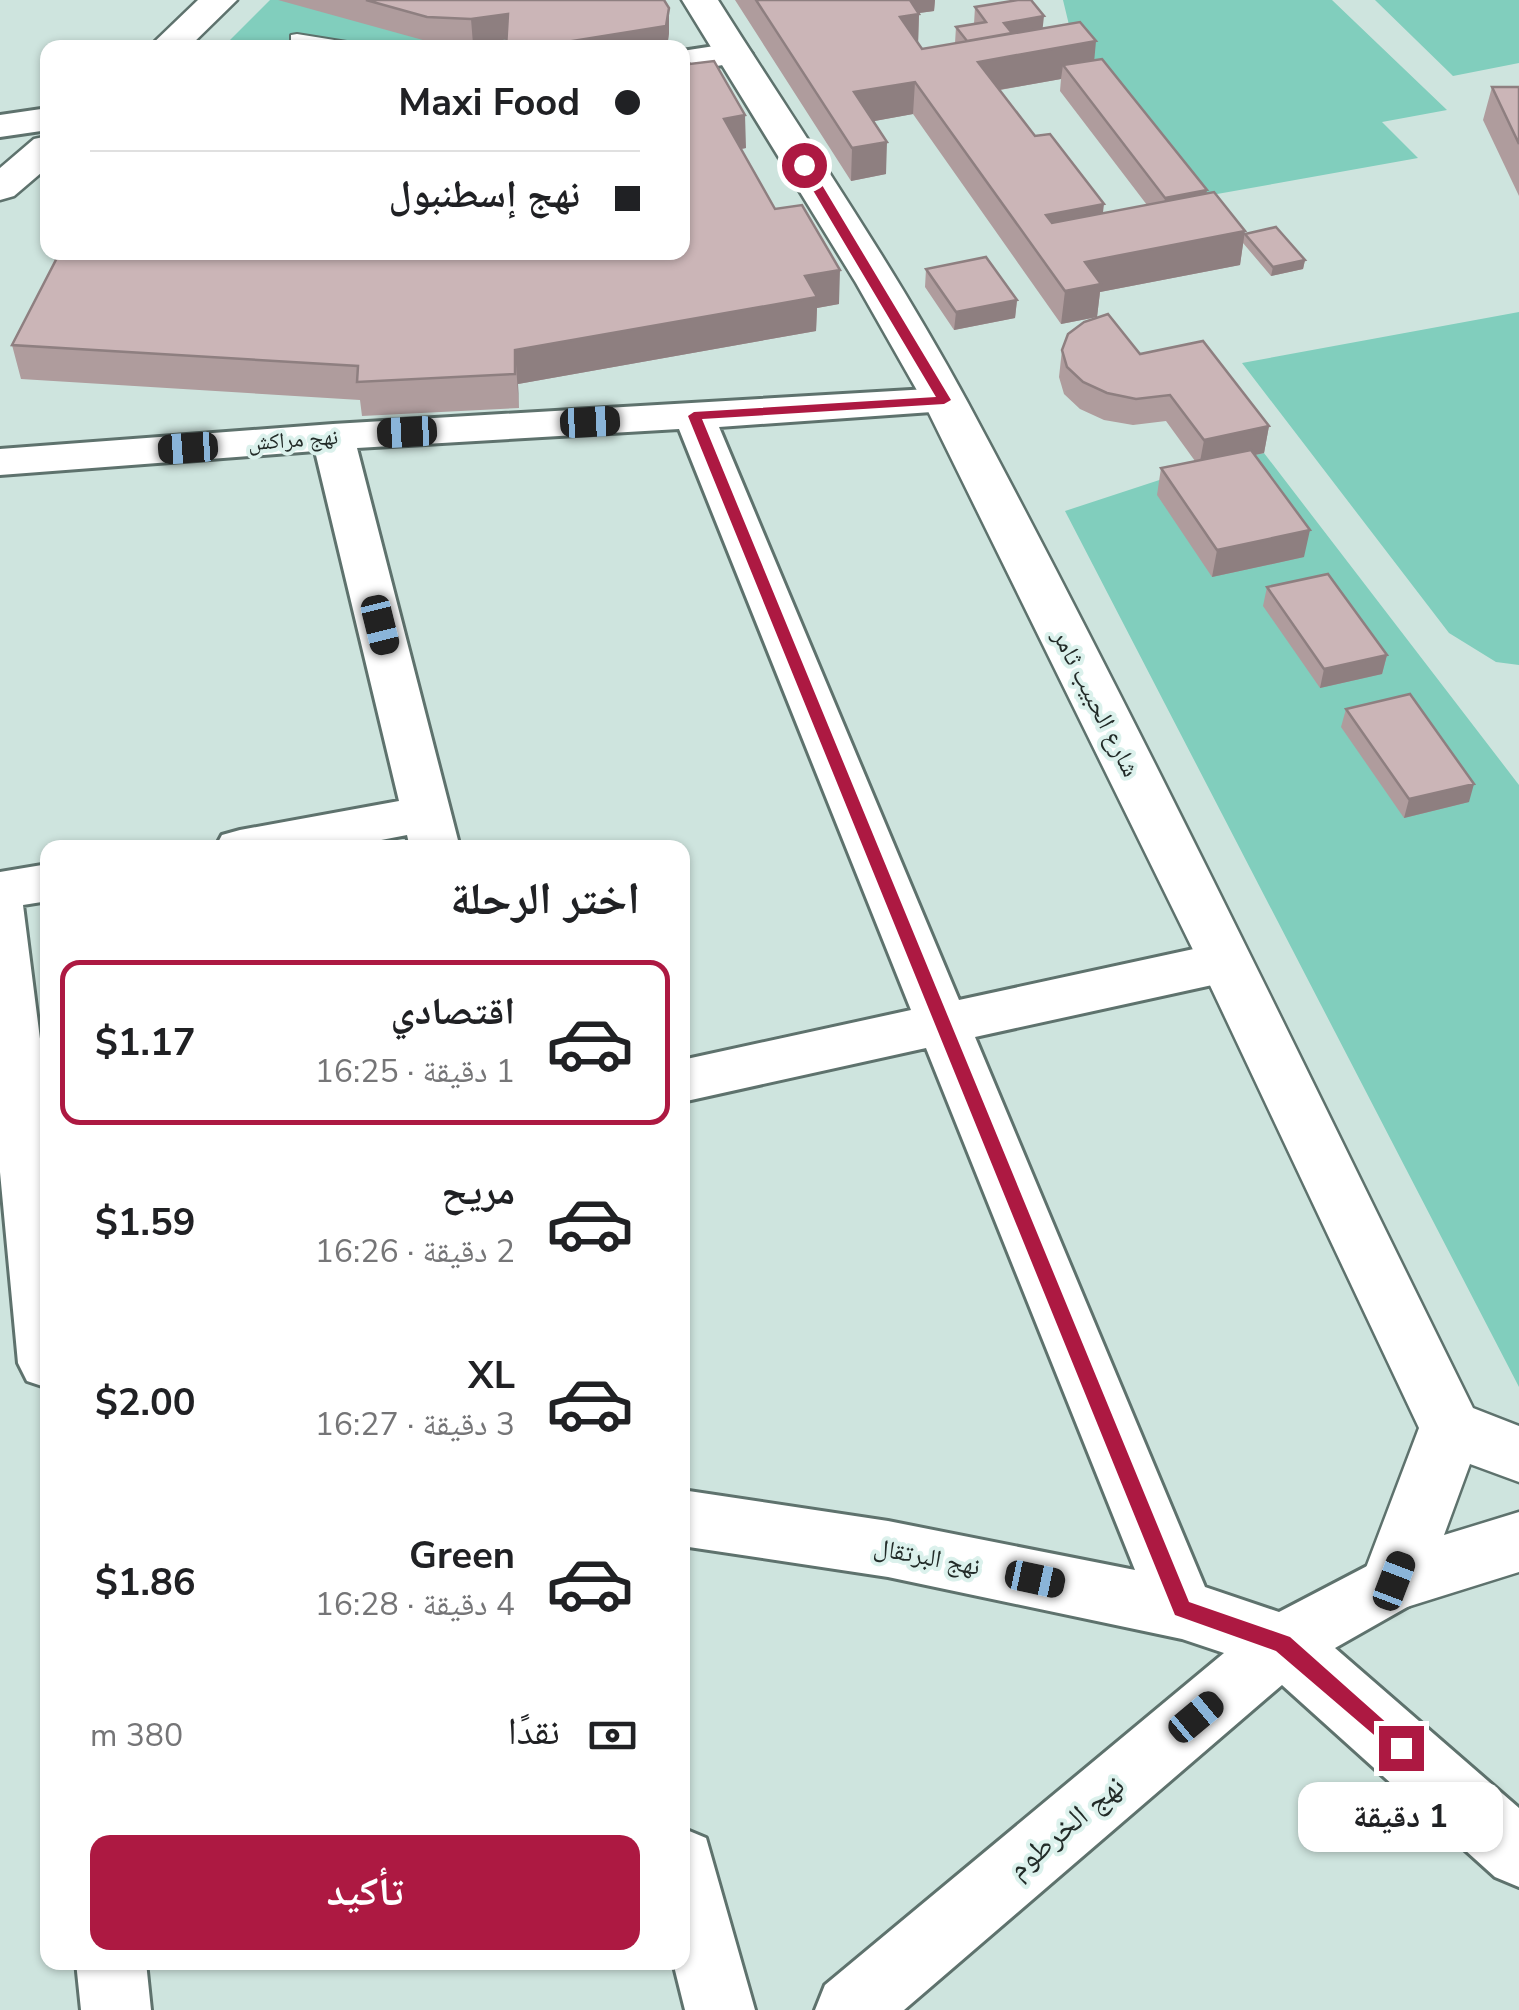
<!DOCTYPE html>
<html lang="ar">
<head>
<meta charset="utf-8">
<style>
  :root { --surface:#fff; --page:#f6f6f6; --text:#202124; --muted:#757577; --line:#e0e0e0; --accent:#ad1942 }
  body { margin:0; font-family:"Nunito Sans","Noto Naskh Arabic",sans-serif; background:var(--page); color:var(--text); direction:rtl; height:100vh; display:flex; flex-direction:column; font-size:38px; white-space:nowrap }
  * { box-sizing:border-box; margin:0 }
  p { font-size:32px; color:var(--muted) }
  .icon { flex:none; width:55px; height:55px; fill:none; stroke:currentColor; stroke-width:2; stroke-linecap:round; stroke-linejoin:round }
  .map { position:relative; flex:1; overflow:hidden; direction:ltr }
  .panel { position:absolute; left:40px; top:840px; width:650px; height:1130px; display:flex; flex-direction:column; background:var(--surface); border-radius:20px; box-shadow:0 2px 8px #0004; direction:rtl }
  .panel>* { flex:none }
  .hud { position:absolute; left:40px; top:40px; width:650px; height:220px; border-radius:20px; box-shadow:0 2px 8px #0004; direction:rtl; display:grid; align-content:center; height:220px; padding:0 50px; background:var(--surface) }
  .end { position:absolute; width:45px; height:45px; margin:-22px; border:12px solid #ad1942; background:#fff; box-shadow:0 0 0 5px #fff }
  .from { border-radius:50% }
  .bubble { position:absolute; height:70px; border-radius:20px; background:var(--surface); box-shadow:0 2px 8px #0004; font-size:32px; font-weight:700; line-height:70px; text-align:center; direction:rtl }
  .car { position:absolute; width:30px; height:60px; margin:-30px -15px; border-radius:12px; box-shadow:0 0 8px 2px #0007; background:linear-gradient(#222 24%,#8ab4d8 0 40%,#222 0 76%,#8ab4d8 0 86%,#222 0) }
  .hud b { display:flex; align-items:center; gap:35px; height:95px; font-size:38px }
  .hud b+b { border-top:2px solid var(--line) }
  .hud i { width:25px; height:25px; background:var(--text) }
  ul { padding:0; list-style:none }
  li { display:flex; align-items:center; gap:30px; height:165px; margin:0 20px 15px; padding:0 30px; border:5px solid transparent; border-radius:20px }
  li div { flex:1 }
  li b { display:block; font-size:38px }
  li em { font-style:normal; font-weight:700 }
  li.selected { border-color:var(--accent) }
  li>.icon { width:90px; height:90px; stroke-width:1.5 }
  h2 { padding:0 50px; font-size:45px; line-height:120px }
  .pay { display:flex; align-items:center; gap:25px; height:110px; padding:0 50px; font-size:38px }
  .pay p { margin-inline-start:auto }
  .button { display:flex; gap:20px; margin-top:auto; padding:20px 50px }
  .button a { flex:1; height:115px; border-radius:20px; background:var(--accent); color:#fff; font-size:40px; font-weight:700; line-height:115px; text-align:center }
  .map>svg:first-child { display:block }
  .green { fill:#81cebd }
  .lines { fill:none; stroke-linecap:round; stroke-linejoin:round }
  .lane-casing { stroke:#5e726d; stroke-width:4 }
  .street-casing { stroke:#5e726d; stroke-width:6 }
  .secondary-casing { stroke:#5e726d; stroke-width:5 }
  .lane { fill:#fff; fill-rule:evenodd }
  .street { fill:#fff; fill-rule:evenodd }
  .secondary { fill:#fff; fill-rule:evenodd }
  .wall { fill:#af9c9d; fill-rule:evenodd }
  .shaded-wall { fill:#8e7f80 }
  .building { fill:#cbb5b7; stroke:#8e7f80; stroke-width:2.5 }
  .route { fill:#ad1942 }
  .labels { text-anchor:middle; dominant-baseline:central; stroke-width:8; stroke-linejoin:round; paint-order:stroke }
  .far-street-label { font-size:22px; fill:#222b28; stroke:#dbf1ec }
  .street-label { font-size:25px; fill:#222b28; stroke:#dbf1ec }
  .near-street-label { font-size:30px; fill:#222b28; stroke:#dbf1ec }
</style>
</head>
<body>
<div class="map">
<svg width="1519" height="2010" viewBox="0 0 1519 2010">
  <rect width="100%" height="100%" fill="#cee4de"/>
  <path class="green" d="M270,0H650L667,48H222Z
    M1063,0H1332L1447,110L1382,122L1418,158L1189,199L1076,54Z
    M1375,0H1519V63L1453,76Z
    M1519,312V665L1496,662L1449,633L1242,363Z
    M1264,453L1519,785V1387L1065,511L1199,467Z"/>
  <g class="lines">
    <defs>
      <path id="lane" d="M297,34L353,43L362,48L291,43V35Z"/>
      <path id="street" d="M734,43L746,47L752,54L746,61L682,72V51Z
        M48,108V130L0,137V115Z
        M945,388L960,392L966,401L960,410L719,427L959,1000L1226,942L1244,948L1252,962L1244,976L1226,982L975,1037L1205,1587L1279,1612L1394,1552L1416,1560L1426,1581L1416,1602L1335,1648L1519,1808V1887L1495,1877L1282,1685L904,2010H815L825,1985L1224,1653L1182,1639L888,1577L682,1546V1490L888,1521L1135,1570L926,1048L682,1102V1060L911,1010L679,429L357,448L460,848H410L407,835L340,848H215L222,835L240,830L399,801L315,451L0,475V449L333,424Z
        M48,864V901L23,905L48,1102V1388L27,1381L18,1363L0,1172V872Z
        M682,1828L706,1838L755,2010H685L673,1962H682Z
        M76,1962H146L151,2010H81Z"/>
      <path id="secondary" d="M198,0H237L188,48H148Z
        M682,0H718C802,133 893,264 968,403C1145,733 1307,1072 1473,1408L1519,1426V1482L1470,1464L1444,1535L1519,1512V1572L1394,1611L1371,1603L1361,1581L1419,1428L1199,962L923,401L856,283Z
        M48,136V167L14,196L0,200V168L34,139Z"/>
    </defs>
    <use href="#lane" class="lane-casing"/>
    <use href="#street" class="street-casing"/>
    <use href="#secondary" class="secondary-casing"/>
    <use href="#lane" class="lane"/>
    <use href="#street" class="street"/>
    <use href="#secondary" class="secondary"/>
  </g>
  <path class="wall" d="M278,0H664L669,8V33L667,48H506L507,39L473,44L430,42Z
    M735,0H935L934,11L919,13L918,42L922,49L955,43L956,27L974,24L975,7L1042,28L1094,60L1206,194L1245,234L1305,260L1303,269L1271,276L1243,243L1240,265L1100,292L1097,317L1061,324L913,114L874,121L886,174L851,181ZM1061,79L1060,91L1147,205L1103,213L1035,136L1000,90Z
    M690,64L746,148L741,149L775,209L839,304L817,308L816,331L518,384L519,408L362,416L360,400L21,379L12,345Z
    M1492,87H1519V196L1483,120Z
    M926,269L1017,300L1015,318L954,330L925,287Z
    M1062,350L1140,354L1269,426L1264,453L1255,455L1304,557L1212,577L1157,495L1161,468L1195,461L1166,421L1133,425L1104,420L1080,409L1064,394L1059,377Z
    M1267,587L1387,655L1382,674L1320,688L1263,606Z
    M1346,709L1469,802L1404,818L1341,727Z"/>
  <path class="shaded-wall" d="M898,0H935L934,11L897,16Z
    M669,8V33L667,48H529Z
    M508,14L510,39L473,44L471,19Z
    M919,14L918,46L900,17Z
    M1044,16L1042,34L1002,40L1004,23Z
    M1096,41L1093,74L1063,65L1061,79L976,94L977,54Z
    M915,82L913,114L853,125L854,92Z
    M745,115L746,148L725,152L724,119Z
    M887,142L886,174L851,181L852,148Z
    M1207,190L1203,216L1161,224L1165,198Z
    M1104,204L1100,237L1043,249L1046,215Z
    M1245,231L1240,265L1100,292L1097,317L1061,324L1065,291L1085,262Z
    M1305,260L1303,269L1271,276L1273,267Z
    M840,270L839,304L817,308L816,331L518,384L519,408L515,350L805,276Z
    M1017,300L1015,318L954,330L956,312Z
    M1269,426L1264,453L1199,467L1204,440Z
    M1310,530L1304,557L1212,577L1217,550Z
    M1387,655L1382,674L1320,688L1324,669Z
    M1474,784L1469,802L1404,818L1409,799Z"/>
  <path class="building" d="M366,0H664L669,8L666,26L529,48H506L508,14L471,19L427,17Z
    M756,0H910L919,14L900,17L922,49L1080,22L1096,41L978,62L1035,136L1050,134L1104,204L1046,215L1052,223L1214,192L1245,231L1085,262L1101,284L1065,291L915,82L854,92L887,142L852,148Z
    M1018,0H1031L1044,16L1004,23L1012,33L967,41L956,27L986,22L975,7Z
    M682,52L690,64L714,61L745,115L724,119L775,209L802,205L840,270L805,276L817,297L515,350V374L357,382L358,366L12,345L60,252H682Z
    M1102,59L1207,190L1165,198L1063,65Z
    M1492,87H1519V144Z
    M1276,227L1305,260L1273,267L1245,234Z
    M986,257L1017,300L956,312L926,269Z
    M1108,314L1140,354L1203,341L1269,426L1204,440L1170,395L1136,399L1107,393L1083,382L1067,367L1062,350L1068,334L1084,322Z
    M1251,450L1310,530L1217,550L1161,468Z
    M1328,574L1387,655L1324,669L1267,587Z
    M1410,694L1474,784L1409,799L1346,709Z"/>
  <path class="route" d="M804,162L810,165L951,400L944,404L702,419L1189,1602L1290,1637L1408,1742V1755L1401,1758L1276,1651L1175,1615L688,416L694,412L936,397L798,165Z"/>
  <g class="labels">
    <g class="far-street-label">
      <text transform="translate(293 440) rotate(-4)">نهج مراكش</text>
    </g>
    <g class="street-label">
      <text transform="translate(1096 703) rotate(63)">شارع الحبيب ثامر</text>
      <text transform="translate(927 1557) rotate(11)">نهج البرتقال</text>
    </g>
    <g class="near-street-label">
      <text transform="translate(1066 1827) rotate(-40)">نهج الخرطوم</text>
    </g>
  </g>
</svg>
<i class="end from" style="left:804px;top:165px"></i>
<i class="end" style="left:1401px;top:1748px"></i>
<div class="bubble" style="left:1298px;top:1782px;width:205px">1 دقيقة</div>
<i class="car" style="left:590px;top:422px;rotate:87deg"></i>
<i class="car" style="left:407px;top:432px;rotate:267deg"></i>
<i class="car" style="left:188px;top:448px;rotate:266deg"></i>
<i class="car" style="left:380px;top:625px;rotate:166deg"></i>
<i class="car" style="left:1035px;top:1579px;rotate:102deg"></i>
<i class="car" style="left:1394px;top:1581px;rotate:21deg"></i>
<i class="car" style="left:1196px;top:1717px;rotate:50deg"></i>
<div class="hud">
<b><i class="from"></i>Maxi Food</b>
<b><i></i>نهج إسطنبول</b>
</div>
<section class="panel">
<h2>اختر الرحلة</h2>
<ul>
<li class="selected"><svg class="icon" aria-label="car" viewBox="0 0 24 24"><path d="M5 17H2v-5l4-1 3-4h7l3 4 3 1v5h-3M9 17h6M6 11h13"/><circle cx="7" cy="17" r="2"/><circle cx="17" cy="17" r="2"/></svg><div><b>اقتصادي</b><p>1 دقيقة · 16:25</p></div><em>$1.17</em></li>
<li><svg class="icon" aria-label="car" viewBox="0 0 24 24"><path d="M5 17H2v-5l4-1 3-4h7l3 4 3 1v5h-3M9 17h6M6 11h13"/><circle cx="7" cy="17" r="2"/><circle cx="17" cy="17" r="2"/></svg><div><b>مريح</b><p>2 دقيقة · 16:26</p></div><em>$1.59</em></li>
<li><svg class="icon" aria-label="car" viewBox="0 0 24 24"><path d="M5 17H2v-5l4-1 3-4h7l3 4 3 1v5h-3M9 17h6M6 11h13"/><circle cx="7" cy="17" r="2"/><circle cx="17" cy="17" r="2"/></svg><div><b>XL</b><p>3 دقيقة · 16:27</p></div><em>$2.00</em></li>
<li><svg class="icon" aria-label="car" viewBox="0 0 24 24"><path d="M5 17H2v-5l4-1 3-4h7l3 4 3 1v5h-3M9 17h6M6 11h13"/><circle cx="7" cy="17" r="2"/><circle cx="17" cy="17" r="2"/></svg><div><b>Green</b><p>4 دقيقة · 16:28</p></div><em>$1.86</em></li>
</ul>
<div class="pay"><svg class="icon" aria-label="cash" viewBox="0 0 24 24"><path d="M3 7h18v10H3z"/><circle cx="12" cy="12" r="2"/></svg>نقدًا<p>380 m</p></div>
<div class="button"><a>تأكيد</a></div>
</section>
</div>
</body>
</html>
